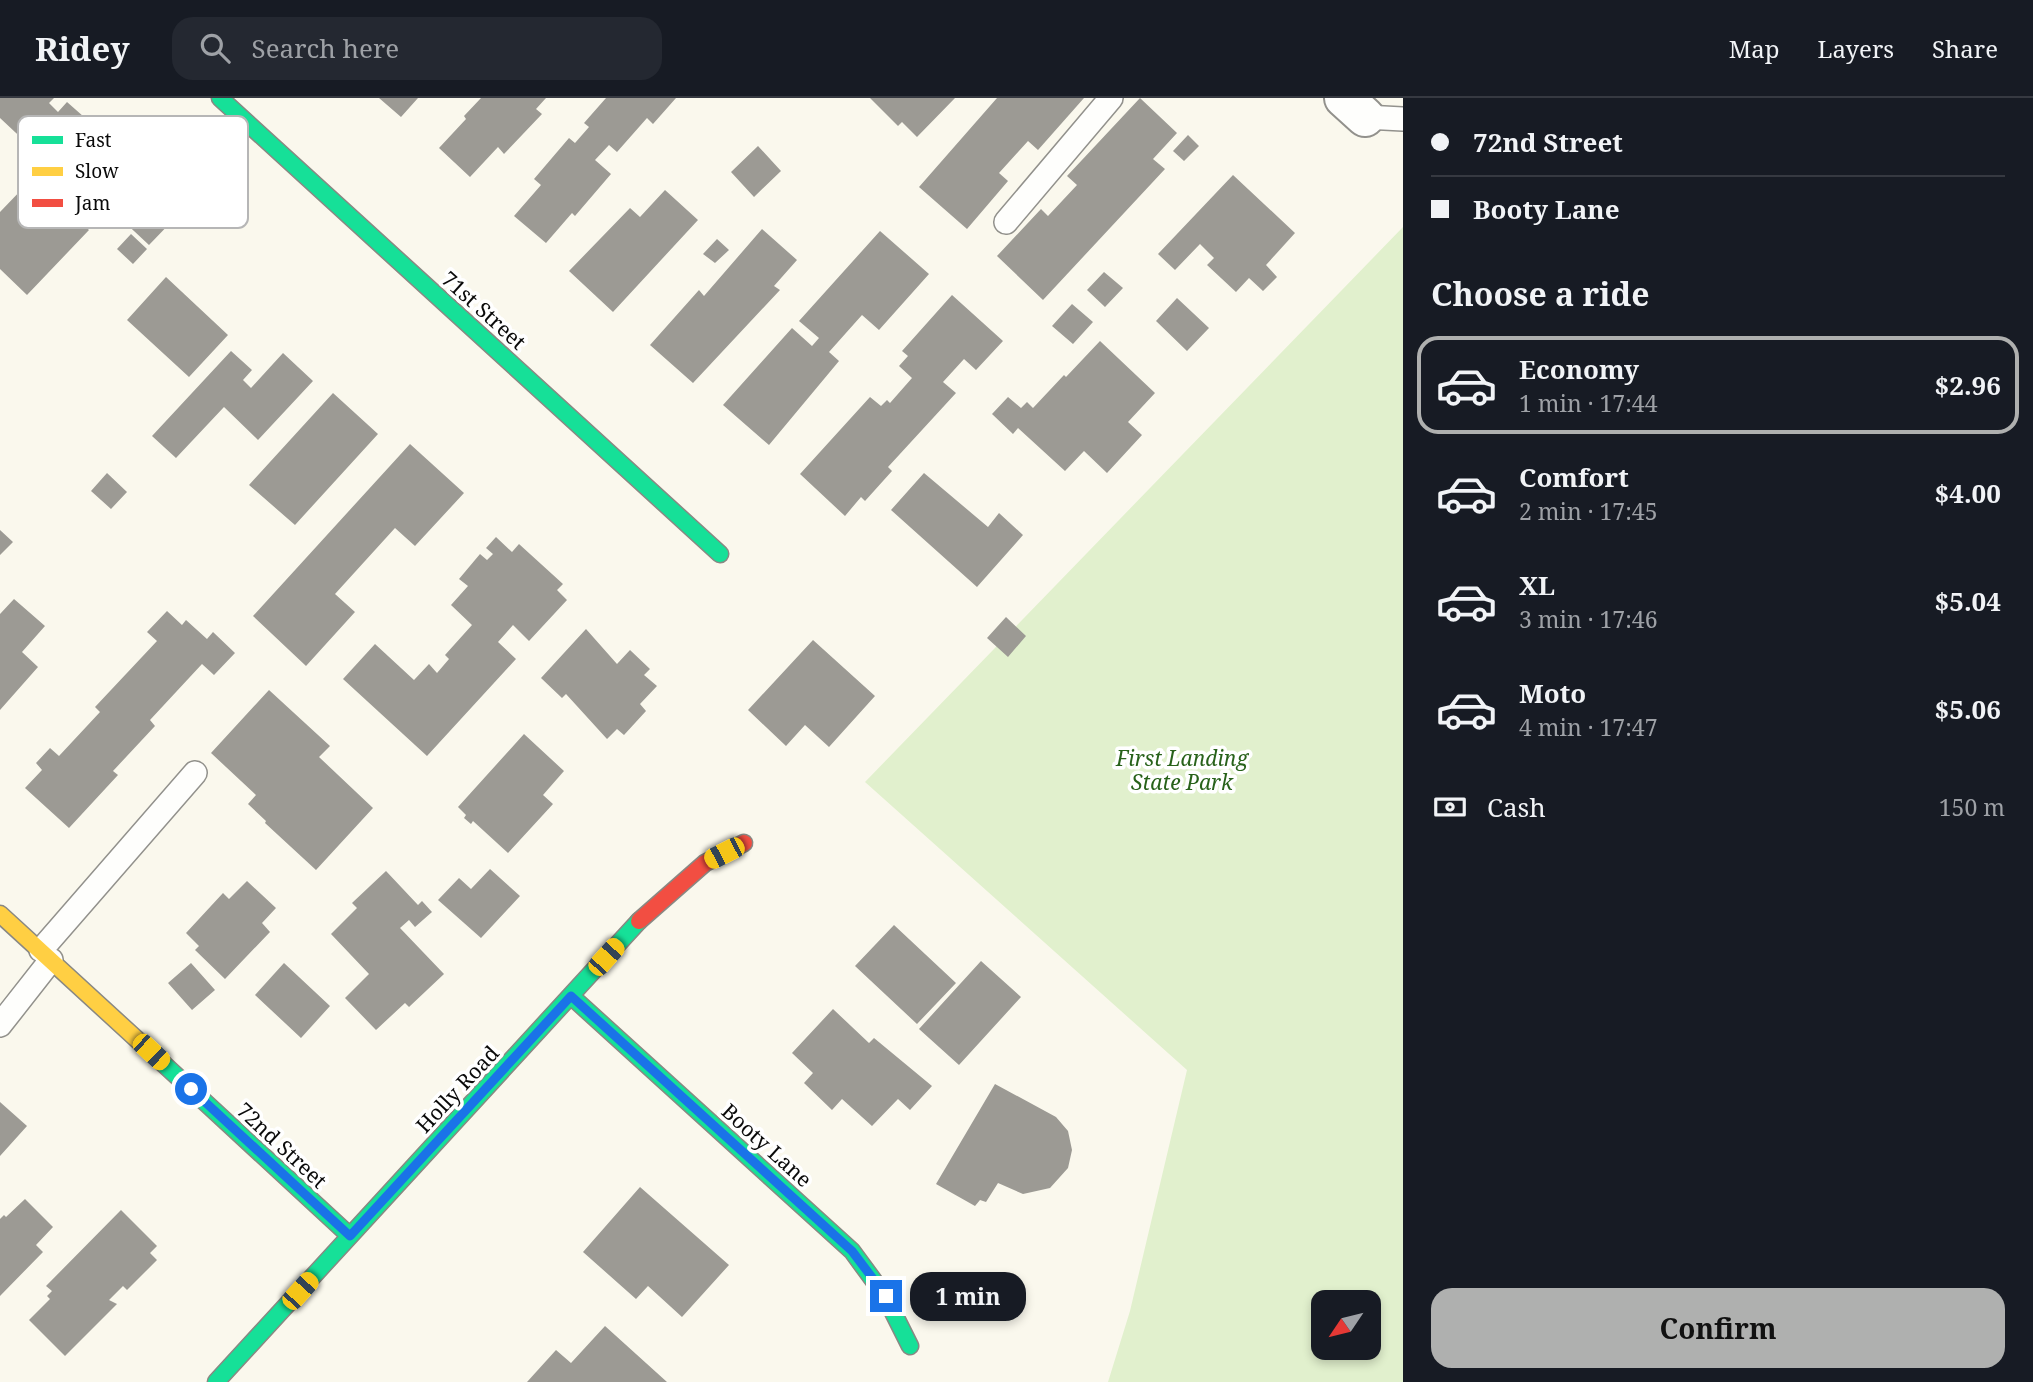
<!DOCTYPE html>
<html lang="en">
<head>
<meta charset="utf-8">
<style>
  :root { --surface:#171b24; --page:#242831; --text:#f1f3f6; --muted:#9ea1a6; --line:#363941; --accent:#afb0af }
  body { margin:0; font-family:"Noto Serif",serif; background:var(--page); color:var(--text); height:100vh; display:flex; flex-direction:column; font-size:26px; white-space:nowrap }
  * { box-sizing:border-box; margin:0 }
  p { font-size:23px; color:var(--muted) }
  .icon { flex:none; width:38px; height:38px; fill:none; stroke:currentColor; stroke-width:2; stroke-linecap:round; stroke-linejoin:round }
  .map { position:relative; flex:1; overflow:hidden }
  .details { display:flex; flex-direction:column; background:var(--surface); width:630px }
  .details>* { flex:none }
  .top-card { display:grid; align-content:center; height:154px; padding:0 28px; background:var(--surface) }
  .needle { width:46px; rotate:235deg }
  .controls { position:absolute; left:1311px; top:1192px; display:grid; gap:14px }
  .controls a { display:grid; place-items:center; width:70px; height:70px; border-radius:14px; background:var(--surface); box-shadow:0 4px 10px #0003; font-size:35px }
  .end { position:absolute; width:32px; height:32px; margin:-16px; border:9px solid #1a73e8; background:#fff; box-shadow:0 0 0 4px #fff }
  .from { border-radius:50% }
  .bubble { position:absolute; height:49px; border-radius:21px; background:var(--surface); box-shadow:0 4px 10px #0003; font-size:23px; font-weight:700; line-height:49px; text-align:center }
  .car { position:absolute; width:21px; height:42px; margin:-21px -10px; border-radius:9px; box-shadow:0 0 5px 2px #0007; background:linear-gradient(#f5c518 24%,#345 0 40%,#f5c518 0 76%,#345 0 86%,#f5c518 0) }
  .top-card b { display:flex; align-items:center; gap:24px; height:66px; font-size:26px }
  .top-card b+b { border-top:2px solid var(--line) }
  .top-card i { width:18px; height:18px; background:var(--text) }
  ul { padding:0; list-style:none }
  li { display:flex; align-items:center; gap:21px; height:98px; margin:0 14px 10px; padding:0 14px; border:4px solid transparent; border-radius:21px }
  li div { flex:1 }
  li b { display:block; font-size:26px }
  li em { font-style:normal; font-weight:700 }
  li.current { border-color:var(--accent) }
  li>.icon { width:63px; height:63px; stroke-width:1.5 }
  h2 { padding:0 28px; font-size:32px; line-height:84px }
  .pay { display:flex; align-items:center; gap:18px; height:77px; padding:0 28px; font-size:26px }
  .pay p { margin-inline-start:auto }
  .primary-button { display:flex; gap:14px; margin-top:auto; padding:14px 28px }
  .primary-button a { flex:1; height:80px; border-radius:21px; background:var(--accent); color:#111; font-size:28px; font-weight:700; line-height:80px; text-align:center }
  header { display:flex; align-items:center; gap:42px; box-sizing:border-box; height:98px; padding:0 35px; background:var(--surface); border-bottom:2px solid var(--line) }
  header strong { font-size:33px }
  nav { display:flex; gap:38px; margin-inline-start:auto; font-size:24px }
  .search { width:490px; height:63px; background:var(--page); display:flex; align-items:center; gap:18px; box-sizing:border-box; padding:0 24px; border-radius:21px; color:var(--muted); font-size:26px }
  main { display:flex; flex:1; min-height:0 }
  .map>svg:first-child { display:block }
  .green { fill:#e1f0cd; fill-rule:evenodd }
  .building { fill:#9c9a94 }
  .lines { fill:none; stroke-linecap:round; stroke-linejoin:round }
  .lane-casing { stroke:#92918c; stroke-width:26 }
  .street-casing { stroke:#92918c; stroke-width:42 }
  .fast-casing { stroke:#898883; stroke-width:19 }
  .slow-casing { stroke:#898883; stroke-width:19 }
  .jam-casing { stroke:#898883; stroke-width:19 }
  .lane { stroke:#fefefc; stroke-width:23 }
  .street { stroke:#fefefc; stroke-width:38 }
  .fast { stroke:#16e098; stroke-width:16 }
  .slow { stroke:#ffcf43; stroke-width:16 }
  .jam { stroke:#f24e42; stroke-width:16 }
  .route { stroke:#1a73e8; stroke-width:9 }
  .labels { text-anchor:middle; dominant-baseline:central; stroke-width:7; stroke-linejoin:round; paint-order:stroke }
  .street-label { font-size:21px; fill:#0a0a0a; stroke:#fff }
  .park-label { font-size:21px; font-style:italic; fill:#28621a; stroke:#fff }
  .key { fill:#fff; stroke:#b6b6b6; stroke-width:2 }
  .key-label { font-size:19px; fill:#0a0a0a }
</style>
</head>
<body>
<header>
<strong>Ridey</strong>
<div class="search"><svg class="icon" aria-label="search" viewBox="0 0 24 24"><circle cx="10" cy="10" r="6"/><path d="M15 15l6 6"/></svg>Search here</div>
<nav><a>Map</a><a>Layers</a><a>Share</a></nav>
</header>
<main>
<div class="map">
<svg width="1403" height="1284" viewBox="0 0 1403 1284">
  <rect width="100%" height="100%" fill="#faf8ed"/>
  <path class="green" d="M1403,129V1284H1108L1130,1213L1187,972L865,684ZM1323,1204H1368V1250H1323Z"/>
  <path class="building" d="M0,0H54L49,5L58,14L67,4L92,26L64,58L41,37L31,49L0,20Z
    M379,0H418L401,19Z
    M481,0H546L536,11L542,16L504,56L498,49L470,79L439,50L466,21L464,18Z
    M606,0H676L653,26L647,20L617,54L609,47L595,62L611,76L575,118L572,115L546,145L514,118L541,87L534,81L569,40L575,45L589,29L584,25Z
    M870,0H955L917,39L902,24L898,28Z
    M997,0H1084L1038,52L1028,43L999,75L1008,83L967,131L919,89Z
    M1140,0L1177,35L1153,61L1165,71L1043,202L997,158L1041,111L1048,118L1077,87L1067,78Z
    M1188,37L1199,48L1184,63L1173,53Z
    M758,48L781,73L754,99L731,74Z
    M1233,77L1295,135L1266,167L1277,179L1263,193L1249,180L1236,194L1207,167L1214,160L1200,146L1175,172L1158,156Z
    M25,88L56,118L64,108L89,132L27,197L0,171V114Z
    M146,90L176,119L149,147L119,119Z
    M665,92L698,122L613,214L569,173L630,110L640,119Z
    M762,131L797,162L774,188L780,192L693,285L650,247L699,192L704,198Z
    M880,133L929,176L879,232L862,217L829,254L839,263L769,347L723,307L792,230L812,248L819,240L799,223Z
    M131,136L147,151L133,166L117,151Z
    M717,141L729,152L715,165L703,156Z
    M1104,174L1123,190L1105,209L1087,192Z
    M166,179L228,237L189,279L127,222Z
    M952,197L1003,243L976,272L964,261L943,284L956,295L888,369L892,373L865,403L861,399L845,418L800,376L870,299L881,308L887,302L890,305L912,280L899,268L908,258L902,253Z
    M1177,200L1209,230L1187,253L1156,223Z
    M1072,206L1093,224L1073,246L1052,228Z
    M1100,243L1155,295L1128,324L1142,337L1107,375L1084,353L1065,373L1018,330L1013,336L992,316L1008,299L1021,310L1027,304L1033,310L1064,277L1066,279Z
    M231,253L252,272L243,282L251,290L283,255L313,283L258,342L224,309L176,360L152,338Z
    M333,295L378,336L295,427L249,387Z
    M410,346L464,395L415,448L395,430L335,496L355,514L306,568L253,518Z
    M107,375L127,394L111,411L91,393Z
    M924,375L988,429L999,415L1023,437L977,489L891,412Z
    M0,432L13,444L0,457Z
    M496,439L512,454L519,446L563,486L557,492L567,502L529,543L513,527L498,544L516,561L427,658L343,581L375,546L414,582L429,566L437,575L449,561L445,557L472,527L451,507L468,488L459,481L480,456L487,462L493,456L486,450Z
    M14,501L45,528L22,554L38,569L0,612V516Z
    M167,513L182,527L186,522L207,541L213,534L235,555L214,577L202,566L150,622L155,628L113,673L118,677L69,730L25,690L42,672L36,665L50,650L59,658L100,614L95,609L157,543L147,534Z
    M1006,519L1026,538L1008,559L987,540Z
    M586,531L617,566L630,552L650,571L644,577L657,588L640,606L646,613L624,637L617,631L607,641L566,596L562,600L541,580Z
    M813,542L875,598L829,649L805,627L786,648L748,612Z
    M269,592L330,648L319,659L373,710L316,772L265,725L266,723L248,706L256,697L211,655Z
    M524,636L564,673L543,697L553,706L508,755L473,723L471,726L464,720L466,717L458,709Z
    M490,771L520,798L481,840L438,802L459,780L471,791Z
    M386,773L418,807L422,803L432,814L415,829L409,822L400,830L444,876L409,909L405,905L376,932L345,900L369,876L331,836L357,810L352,805Z
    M247,783L276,810L262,825L270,834L225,881L195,852L199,848L186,835L223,795L229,801Z
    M894,827L956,885L917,926L855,868Z
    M981,863L1021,899L959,967L919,931Z
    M191,865L215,892L192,912L168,885Z
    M284,865L330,908L301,940L255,897Z
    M833,911L869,945L874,940L932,988L910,1012L898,1001L872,1028L842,1001L832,1012L804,985L813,975L792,955Z
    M995,986L1056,1019L1068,1033L1072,1052L1068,1070L1050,1090L1023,1096L998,1085L986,1104L980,1102L975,1108L936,1086Z
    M0,1004L27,1028L0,1058Z
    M640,1089L729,1167L682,1219L648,1188L636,1201L583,1154Z
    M25,1101L53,1129L36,1147L43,1154L0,1198V1121L4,1117L6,1119Z
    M121,1112L157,1148L150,1155L157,1162L127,1192L123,1188L109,1202L117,1206L65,1258L29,1222L50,1201L47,1198L52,1193L46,1188Z
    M605,1228L667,1284H527L556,1252L571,1265Z"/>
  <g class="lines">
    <defs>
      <path id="lane" d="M1365,19L1403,21
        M1006,124L1111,0
        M41,852L195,675
        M0,927L51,862"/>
      <path id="street" d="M1344,0L1365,19"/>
      <path id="fast" d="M220,0L720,456
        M571,898L852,1153L885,1198L910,1248
        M155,958L350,1138
        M216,1284L639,823"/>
      <path id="slow" d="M0,816L155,958"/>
      <path id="jam" d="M639,823L705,765L744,745"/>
    </defs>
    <use href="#lane" class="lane-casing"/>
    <use href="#street" class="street-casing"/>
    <use href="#fast" class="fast-casing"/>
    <use href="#slow" class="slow-casing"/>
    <use href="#jam" class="jam-casing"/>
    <use href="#lane" class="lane"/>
    <use href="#street" class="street"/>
    <use href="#fast" class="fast"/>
    <use href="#slow" class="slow"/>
    <use href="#jam" class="jam"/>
  </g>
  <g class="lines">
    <path class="route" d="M191,991L350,1138L571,898L852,1153L886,1198"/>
  </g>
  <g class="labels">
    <g class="street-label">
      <text transform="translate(484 212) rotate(42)">71st Street</text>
      <text transform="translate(457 991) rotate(-47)">Holly Road</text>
      <text transform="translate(282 1047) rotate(43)">72nd Street</text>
      <text transform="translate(767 1047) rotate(42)">Booty Lane</text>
    </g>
    <g class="park-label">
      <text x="1182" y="660">First Landing<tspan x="1182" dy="24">State Park</tspan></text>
    </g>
  </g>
  <rect x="18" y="18" width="230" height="112" rx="10" class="key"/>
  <rect x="32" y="38" width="31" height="8" fill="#16e098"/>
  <rect x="32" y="69" width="31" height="9" fill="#ffcf43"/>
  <rect x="32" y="101" width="31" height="8" fill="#f24e42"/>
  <g class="key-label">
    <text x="75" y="49">Fast</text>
    <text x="75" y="80">Slow</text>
    <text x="75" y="112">Jam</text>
  </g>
</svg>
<div class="controls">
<a><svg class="needle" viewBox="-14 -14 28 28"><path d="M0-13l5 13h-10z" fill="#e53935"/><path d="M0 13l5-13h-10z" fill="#9ea1a6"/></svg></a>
</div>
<i class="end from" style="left:191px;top:991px"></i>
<i class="end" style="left:886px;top:1198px"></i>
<div class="bubble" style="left:910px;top:1174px;width:116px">1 min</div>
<i class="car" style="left:724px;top:755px;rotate:243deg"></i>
<i class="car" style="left:606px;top:859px;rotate:42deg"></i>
<i class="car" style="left:151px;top:954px;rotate:133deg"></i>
<i class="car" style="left:300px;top:1193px;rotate:42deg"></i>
</div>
<section class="details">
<div class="top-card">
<b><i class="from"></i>72nd Street</b>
<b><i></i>Booty Lane</b>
</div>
<h2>Choose a ride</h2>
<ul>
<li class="current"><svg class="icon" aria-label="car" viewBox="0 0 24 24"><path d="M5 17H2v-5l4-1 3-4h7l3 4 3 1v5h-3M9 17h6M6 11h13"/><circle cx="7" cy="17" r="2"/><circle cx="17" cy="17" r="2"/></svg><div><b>Economy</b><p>1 min · 17:44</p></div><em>$2.96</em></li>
<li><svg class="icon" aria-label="car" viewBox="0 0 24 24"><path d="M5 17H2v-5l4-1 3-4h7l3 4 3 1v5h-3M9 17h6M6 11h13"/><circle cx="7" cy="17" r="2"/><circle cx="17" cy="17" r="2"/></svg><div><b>Comfort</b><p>2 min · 17:45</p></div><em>$4.00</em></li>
<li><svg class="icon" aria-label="car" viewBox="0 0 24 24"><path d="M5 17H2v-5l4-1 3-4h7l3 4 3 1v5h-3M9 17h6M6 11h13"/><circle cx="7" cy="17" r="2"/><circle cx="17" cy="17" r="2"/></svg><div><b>XL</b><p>3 min · 17:46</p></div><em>$5.04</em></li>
<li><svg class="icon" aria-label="car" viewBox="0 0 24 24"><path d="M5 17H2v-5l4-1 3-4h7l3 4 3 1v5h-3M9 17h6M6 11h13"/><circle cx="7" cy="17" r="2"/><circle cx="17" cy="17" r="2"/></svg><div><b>Moto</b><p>4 min · 17:47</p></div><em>$5.06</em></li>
</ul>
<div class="pay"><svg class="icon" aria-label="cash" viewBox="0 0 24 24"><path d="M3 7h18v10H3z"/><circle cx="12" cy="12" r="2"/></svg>Cash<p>150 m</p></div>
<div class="primary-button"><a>Confirm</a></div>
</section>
</main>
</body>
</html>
